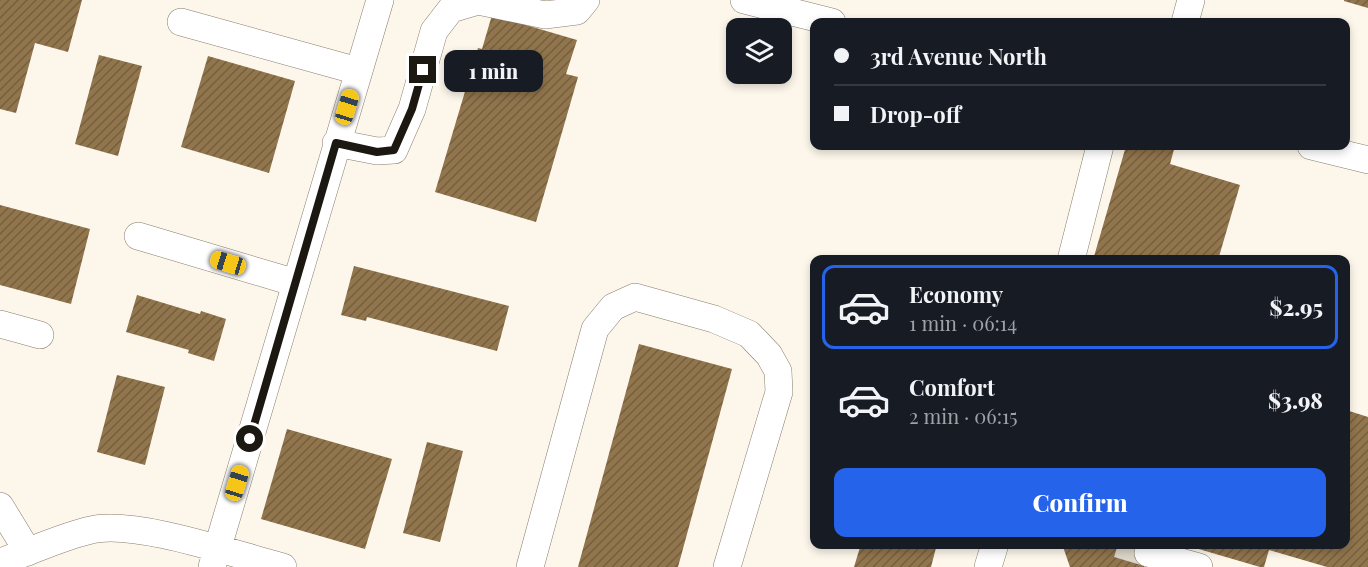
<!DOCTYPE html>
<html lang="en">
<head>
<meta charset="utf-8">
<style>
  :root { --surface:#171b24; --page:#242831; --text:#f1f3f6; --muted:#9ea1a6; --line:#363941; --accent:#2563eb }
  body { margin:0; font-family:"Playfair Display",serif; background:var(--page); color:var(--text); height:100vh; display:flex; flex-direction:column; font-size:22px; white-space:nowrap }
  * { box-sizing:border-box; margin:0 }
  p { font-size:20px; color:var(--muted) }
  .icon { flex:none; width:33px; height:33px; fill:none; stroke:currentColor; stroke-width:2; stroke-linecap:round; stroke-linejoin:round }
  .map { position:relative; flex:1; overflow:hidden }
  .drawer { position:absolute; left:810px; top:255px; width:540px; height:294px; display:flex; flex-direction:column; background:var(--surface); border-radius:12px; box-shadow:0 3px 9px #0003 }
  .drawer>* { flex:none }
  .hud { position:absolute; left:810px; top:18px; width:540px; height:132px; border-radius:12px; box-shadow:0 3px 9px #0003; display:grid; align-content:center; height:132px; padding:0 24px; background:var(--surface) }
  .buttons { position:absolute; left:726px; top:18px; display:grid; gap:12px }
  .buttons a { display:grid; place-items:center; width:66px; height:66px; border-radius:12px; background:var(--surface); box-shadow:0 3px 9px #0003; font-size:30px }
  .end { position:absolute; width:27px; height:27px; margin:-14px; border:8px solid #1b1711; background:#fff; box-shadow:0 0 0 3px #fff }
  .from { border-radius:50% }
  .bubble { position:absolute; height:42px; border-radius:12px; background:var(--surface); box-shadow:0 3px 9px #0003; font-size:20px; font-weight:800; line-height:42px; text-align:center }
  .car { position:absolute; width:18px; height:36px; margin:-18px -9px; border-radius:8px; box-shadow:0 0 4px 2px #0007; background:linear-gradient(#f5c518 24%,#345 0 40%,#f5c518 0 76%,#345 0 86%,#f5c518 0) }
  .hud b { display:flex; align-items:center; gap:21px; height:57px; font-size:22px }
  .hud b+b { border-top:2px solid var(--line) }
  .hud i { width:15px; height:15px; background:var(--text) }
  ul { padding:10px 0 0; list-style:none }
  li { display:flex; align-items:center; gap:18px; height:84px; margin:0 12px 9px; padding:0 12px; border:3px solid transparent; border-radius:12px }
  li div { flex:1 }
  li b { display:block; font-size:22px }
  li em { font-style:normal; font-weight:800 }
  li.current { border-color:var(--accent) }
  li>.icon { width:54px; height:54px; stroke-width:1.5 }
  .button { display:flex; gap:12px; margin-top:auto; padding:12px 24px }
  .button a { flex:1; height:69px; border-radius:12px; background:var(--accent); color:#fff; font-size:24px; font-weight:800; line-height:69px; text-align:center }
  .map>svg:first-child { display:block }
  .building { fill:url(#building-hatch) }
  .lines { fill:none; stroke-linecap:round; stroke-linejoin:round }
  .minor-tunnel { stroke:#dbd5ca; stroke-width:27; stroke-dasharray:27 14; stroke-linecap:butt }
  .minor-casing { stroke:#887d6e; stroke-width:28 }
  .minor { stroke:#fff; stroke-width:27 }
  .route { stroke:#1b1711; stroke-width:8 }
</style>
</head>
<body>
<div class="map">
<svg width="1368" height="567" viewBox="0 0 1368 567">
  <defs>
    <pattern id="building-hatch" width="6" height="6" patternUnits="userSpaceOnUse" patternTransform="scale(1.5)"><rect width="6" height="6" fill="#91754d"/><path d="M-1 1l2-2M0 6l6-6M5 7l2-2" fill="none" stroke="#765f3f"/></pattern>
  </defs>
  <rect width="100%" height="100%" fill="#fdf6eb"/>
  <path class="building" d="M0,0H82L68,52L35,43L16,113L0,109Z
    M1368,0V8L1344,1V0Z
    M492,15L577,40L566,74L578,77L536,222L435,192L478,48L482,49Z
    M99,55L142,66L118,156L75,144Z
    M208,56L295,81L269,173L181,147Z
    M1126,146H1175L1170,164L1240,185L1218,260H1093Z
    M0,205L90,229L71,304L0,285Z
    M354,266L509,306L497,351L367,317L366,321L341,315Z
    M137,295L200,314L201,311L226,319L214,361L188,353L189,350L126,332Z
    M639,344L732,369L678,567H578Z
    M117,375L165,387L145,465L97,452Z
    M1346,410L1368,417V567H1327L1269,550L1264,567H1260L1185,545L1346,544Z
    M287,429L392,459L365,549L261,519Z
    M427,442L463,451L440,542L403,533Z
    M861,544H937L931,567H854Z
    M1062,544H1150L1144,567H1070Z"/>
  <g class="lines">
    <path class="minor-tunnel" d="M1118,544L1148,553"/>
    <defs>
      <path id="minor" d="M744,0L832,22
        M181,22L358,71
        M1185,22L1191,0
        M336,143L377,151L394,150L412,109L434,31L451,9L478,1L545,15L577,11L586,0
        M1311,146L1368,160
        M138,236L296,283
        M1071,260L1100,146
        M0,324L40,335
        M0,506L28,552
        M1148,553L1199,567
        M0,562C30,552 60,537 91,530C134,519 237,555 283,567
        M212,567L380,0
        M530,567L595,329L613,307L635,297L714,319L749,334L769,355L778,371L779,392L727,567
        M988,567L995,544"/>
    </defs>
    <use href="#minor" class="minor-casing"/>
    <use href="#minor" class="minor"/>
  </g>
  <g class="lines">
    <path class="route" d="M250,439L336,143L377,152L394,150L412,109L423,70"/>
  </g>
</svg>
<div class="buttons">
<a><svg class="icon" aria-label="layers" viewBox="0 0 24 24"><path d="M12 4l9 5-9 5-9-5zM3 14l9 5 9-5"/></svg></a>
</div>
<i class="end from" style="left:250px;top:439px"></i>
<i class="end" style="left:423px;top:70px"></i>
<div class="bubble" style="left:444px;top:50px;width:99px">1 min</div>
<i class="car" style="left:347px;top:107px;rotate:17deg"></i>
<i class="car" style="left:228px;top:263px;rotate:287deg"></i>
<i class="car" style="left:237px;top:483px;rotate:17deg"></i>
<div class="hud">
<b><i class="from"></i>3rd Avenue North</b>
<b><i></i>Drop-off</b>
</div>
<section class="drawer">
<ul>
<li class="current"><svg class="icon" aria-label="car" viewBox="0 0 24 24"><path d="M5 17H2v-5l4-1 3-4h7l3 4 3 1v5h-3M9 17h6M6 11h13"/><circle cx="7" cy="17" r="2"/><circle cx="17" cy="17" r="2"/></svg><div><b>Economy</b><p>1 min · 06:14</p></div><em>$2.95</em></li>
<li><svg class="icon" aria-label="car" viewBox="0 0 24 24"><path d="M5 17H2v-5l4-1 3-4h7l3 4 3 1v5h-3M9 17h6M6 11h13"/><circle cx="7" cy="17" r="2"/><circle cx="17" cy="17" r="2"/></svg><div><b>Comfort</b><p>2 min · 06:15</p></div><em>$3.98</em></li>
</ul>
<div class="button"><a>Confirm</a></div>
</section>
</div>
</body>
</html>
